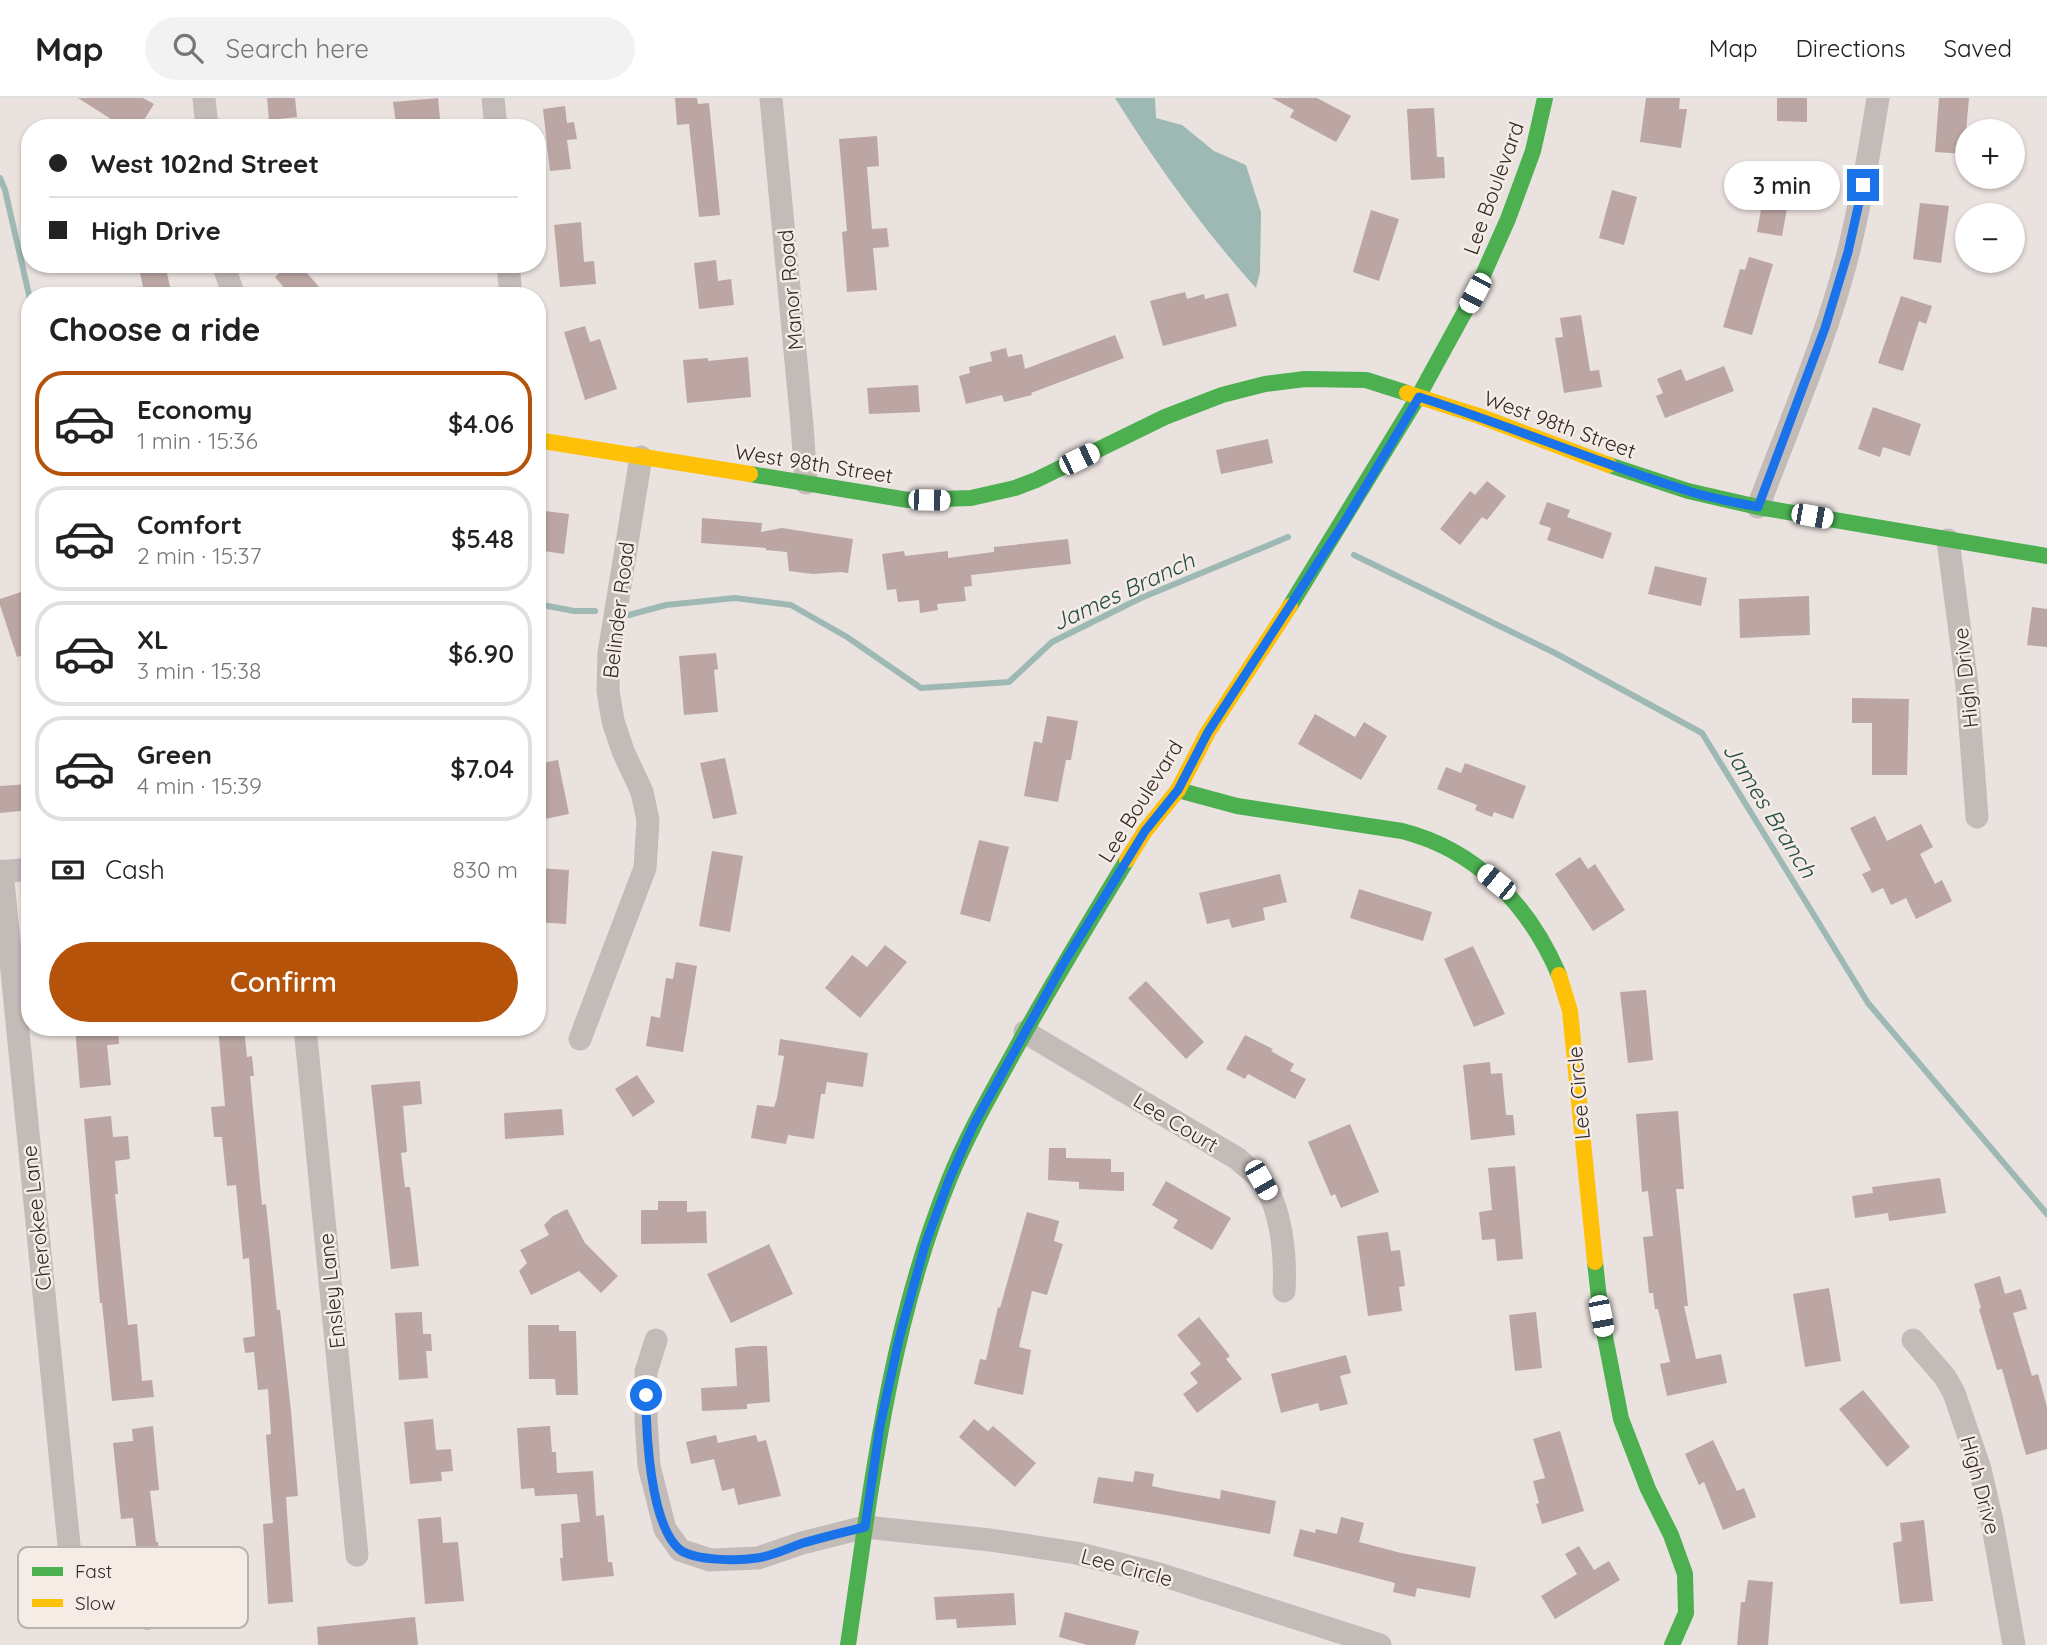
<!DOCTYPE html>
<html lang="en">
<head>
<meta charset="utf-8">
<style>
  :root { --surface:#fff; --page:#f2f2f2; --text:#222; --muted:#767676; --line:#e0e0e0; --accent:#b45309 }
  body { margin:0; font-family:Quicksand,sans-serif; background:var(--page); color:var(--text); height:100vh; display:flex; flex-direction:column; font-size:26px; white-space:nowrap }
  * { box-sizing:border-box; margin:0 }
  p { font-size:23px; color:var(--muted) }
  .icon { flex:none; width:38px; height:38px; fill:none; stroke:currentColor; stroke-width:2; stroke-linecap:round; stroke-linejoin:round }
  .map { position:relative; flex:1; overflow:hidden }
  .side { position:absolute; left:21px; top:189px; width:525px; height:749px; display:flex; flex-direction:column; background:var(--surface); border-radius:28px; box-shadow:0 2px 5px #0004 }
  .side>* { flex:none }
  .hud { position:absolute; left:21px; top:21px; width:525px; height:154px; border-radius:28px; box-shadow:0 2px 5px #0004; display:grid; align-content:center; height:154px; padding:0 28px; background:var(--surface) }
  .controls { position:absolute; left:1955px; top:21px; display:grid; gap:14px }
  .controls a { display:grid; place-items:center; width:70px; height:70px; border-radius:50%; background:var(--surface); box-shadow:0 2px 5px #0004; font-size:35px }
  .end { position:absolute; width:32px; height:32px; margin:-16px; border:9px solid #1a73e8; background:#fff; box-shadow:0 0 0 4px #fff }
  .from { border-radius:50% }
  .bubble { position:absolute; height:49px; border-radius:24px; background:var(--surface); box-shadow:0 2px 5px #0004; font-size:23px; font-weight:600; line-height:49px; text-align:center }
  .car { position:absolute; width:21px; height:42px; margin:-21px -10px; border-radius:9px; box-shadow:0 0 5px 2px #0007; background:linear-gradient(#fff 24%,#345 0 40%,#fff 0 76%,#345 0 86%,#fff 0) }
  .hud b { display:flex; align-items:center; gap:24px; height:66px; font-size:26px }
  .hud b+b { border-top:2px solid var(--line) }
  .hud i { width:18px; height:18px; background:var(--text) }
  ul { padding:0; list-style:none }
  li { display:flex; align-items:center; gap:21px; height:105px; margin:0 14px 10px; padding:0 14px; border:4px solid var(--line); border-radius:28px }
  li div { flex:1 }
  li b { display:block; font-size:26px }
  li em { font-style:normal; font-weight:600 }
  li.active { border-color:var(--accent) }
  li>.icon { width:63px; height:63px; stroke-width:1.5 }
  h2 { padding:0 28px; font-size:32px; line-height:84px }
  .pay { display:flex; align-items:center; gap:18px; height:77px; padding:0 28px; font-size:26px }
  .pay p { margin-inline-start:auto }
  .action { display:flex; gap:14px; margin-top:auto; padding:14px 28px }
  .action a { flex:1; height:80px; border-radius:42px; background:var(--accent); color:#fff; font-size:28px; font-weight:600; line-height:80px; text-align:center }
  header { display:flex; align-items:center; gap:42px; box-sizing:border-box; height:98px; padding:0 35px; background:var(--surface); border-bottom:2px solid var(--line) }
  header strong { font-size:33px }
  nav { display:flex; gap:38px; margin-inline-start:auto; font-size:24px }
  .search { width:490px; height:63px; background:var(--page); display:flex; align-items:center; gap:18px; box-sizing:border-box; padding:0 24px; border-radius:38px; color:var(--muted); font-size:26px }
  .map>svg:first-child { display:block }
  .water { fill:#9eb9b4 }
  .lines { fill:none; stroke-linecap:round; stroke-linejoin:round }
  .stream { stroke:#9eb9b4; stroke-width:6 }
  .building { fill:#bba6a3 }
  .street { stroke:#c2bbb8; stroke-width:23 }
  .fast { stroke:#4caf50; stroke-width:16 }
  .slow { stroke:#ffc107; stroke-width:16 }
  .route { stroke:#1a73e8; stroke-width:9 }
  .labels { text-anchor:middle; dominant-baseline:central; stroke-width:5; stroke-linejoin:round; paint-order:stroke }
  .street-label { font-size:21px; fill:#322927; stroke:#f6ece6 }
  .water-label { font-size:23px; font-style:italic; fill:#234d49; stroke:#f6ece6 }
  .key { fill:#f6ece6; stroke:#bbb2ad; stroke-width:2 }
  .key-label { font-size:19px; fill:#322927 }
</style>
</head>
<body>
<header>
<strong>Map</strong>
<div class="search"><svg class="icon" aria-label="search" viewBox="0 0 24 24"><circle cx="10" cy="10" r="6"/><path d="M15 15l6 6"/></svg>Search here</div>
<nav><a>Map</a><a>Directions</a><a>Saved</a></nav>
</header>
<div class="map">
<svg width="2047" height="1547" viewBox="0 0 2047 1547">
  <rect width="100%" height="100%" fill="#eae2df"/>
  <path class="water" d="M1115,0H1155L1156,20L1182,27L1214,53L1246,67L1261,114L1260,174L1256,190C1203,131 1157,67 1115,0Z"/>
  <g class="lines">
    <path class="stream" d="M0,80L5,92L30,201
      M1354,457L1555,555L1702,635L1868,905L2047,1116
      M537,506L574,513H595
      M629,517L666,507L735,500L791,507L847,539L921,590L1009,584L1052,544L1141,500L1288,439"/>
  </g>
  <path class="building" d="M78,0H143L154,6L139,30H125Z
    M267,0H295L297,19L269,22Z
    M438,0L441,30H416L415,24L396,26L393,4Z
    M675,0H697L698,6L709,5L720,117L699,119L689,26L677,27Z
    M1272,0H1317L1351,18L1336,44L1290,19L1294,12Z
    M1646,0H1680L1679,11H1687L1681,50L1640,44Z
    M1777,0H1807V24L1777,23Z
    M1939,0H1969L1964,56L1935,54Z
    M565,8L567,25L574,24L577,41L567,42L571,71L550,73L543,11Z
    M1434,10L1437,59H1444L1445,80L1411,82L1407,11Z
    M877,38L879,68L867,69L872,131L887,130L889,149L873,150L877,192L847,194L842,134L847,133L839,41Z
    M1769,67L1794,71L1782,138L1757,134Z
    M1612,92L1637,99L1624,147L1599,140Z
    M1920,105L1949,108L1941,165L1913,161Z
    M1371,112L1399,121L1379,183L1353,174Z
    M581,124L584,164L594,163L596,186L560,189L554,127Z
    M1749,159L1773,166L1752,237L1723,229L1740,171L1745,172Z
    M716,162L718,183L731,181L734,207L699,211L694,165Z
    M138,166H165L172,198H145Z
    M289,166H299L327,198H291L275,179Z
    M1185,194L1187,201L1204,196L1205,201L1228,195L1237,228L1163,248L1150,203Z
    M1901,198L1932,208L1926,226L1919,223L1903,273L1878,265Z
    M1581,217L1590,273L1599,272L1602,289L1564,295L1555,240L1563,239L1560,220Z
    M585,228L590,244L600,241L617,291L585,302L564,234Z
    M1115,237L1124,260L1031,295L1032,297L1004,304L1002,297L966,306L959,278L970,275L969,269L992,263L990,254L1006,250L1008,259L1022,256L1025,271Z
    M748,259L751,299L687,305L683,262L708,260V263Z
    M1724,268L1734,293L1665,320L1656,298L1663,295L1657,281L1681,271L1686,283Z
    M918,287L920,314L869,316L867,290Z
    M1873,309L1921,326L1910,358L1883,349L1880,359L1858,351Z
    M1268,341L1273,365L1221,376L1216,352Z
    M1487,383L1506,398L1487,422L1482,419L1460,447L1440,431L1470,393L1475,397Z
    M1547,404L1570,412L1567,419L1612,435L1603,461L1547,442L1551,430L1539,426Z
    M537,412L569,416L564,456L537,452Z
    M702,420L762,425L761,434L782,430L853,441L848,475L840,474L813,476L789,473L787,454L766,452V450L701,445Z
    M1068,441L1071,466L971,477L972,488L964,489L966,503L937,506L938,512L920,515L919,502L898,504L896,491L887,492L882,456L904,453L905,458L948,453V460L994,454V449Z
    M1655,468L1707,480L1701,508L1648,496Z
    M24,493L30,511V555L17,559L0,507V501Z
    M1809,498L1810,537L1740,540L1739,501Z
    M2032,509L2047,511V549L2027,547Z
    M716,555L718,571L714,572L718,614L684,617L679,558Z
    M1852,600L1909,601L1907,677H1872V625H1852Z
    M1315,616L1355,639L1364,624L1387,638L1361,682L1298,646Z
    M1047,618L1078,623L1071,662H1066L1058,704L1024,698L1034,643L1042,645Z
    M725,660L737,716L713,721L700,665Z
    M558,662L569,716L540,722L537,710V666Z
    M1465,665L1526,688L1513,721L1494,714L1492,719L1475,712L1477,707L1437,691L1446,669L1461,675Z
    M30,686V712L0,715V688Z
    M1875,718L1887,743L1921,726L1933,749L1920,756L1935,786L1942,782L1952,803L1916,821L1906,800L1891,807L1883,790L1872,795L1862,776L1871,772L1850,730Z
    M979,742L1009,749L990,824L960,816Z
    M712,753L743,758L730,834L699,828Z
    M1580,759L1588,771L1595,766L1625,812L1593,833L1555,776Z
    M539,770L569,772L566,826L537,824Z
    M1280,776L1287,804L1263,810L1265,822L1232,830L1229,821L1207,826L1199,795Z
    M1359,791L1432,814L1423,843L1350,820Z
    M885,847L907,864L860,920L825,890L852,857L867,869Z
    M1473,848L1505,916L1474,929L1444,861Z
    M676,864L697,868L683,954L646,948L651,918L660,920L666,880L673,881Z
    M1146,883L1204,944L1186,961L1128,900Z
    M1646,892L1653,962L1628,965L1620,894Z
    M75,929H118L119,946L107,947L111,987L80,990Z
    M218,929H244L247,959L252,958L254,978H250L262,1107L266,1106L277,1212H280L291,1313L298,1398L286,1399L293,1504L268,1506L263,1426L273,1425L266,1337L271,1336L268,1291L258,1292L254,1254L245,1255L243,1240L255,1238L249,1160L243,1161L236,1087L227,1088L222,1039H214L211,1009L225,1008Z
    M1245,937L1273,951L1271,953L1294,966L1290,973L1306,981L1295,1001L1248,976L1245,981L1226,971Z
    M780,941L868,955L863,989L827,984L825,996H821L814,1041L788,1037L786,1046L751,1040L757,1007L774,1009L777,1000L784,958L778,957Z
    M1490,964L1491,976L1502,975L1506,1017H1513L1515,1037L1471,1042L1463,967Z
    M637,977L655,1004L633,1019L615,991Z
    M420,983L422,1006L403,1008L407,1054L401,1055L405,1089H410L419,1168L391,1171L371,987Z
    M562,1011L564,1037L505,1041L504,1015Z
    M1678,1013L1684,1091H1676L1688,1208H1684L1696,1261L1721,1256L1727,1285L1667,1298L1660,1266L1670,1264L1658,1211H1655L1653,1195H1649L1643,1139L1653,1138L1648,1093L1642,1094L1636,1016Z
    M111,1018L113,1039L128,1038L130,1061L115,1063L118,1096H115L128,1227L137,1226L142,1283L152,1282L154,1299L112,1303L102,1205H100L84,1021Z
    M1350,1026L1379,1094L1341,1110L1335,1096L1331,1098L1308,1044Z
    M1049,1050H1066V1060L1111,1061V1074H1124V1093L1079,1091V1084L1048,1082Z
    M1515,1068L1523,1161L1497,1163L1495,1141L1482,1142L1479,1114L1492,1112L1488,1070Z
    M1940,1080L1946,1115L1889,1123L1888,1115L1855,1120L1852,1098L1873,1095L1872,1089Z
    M1166,1083L1231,1120L1212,1152L1173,1130L1178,1122L1152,1107Z
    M658,1103H687V1114L706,1113L707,1145L641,1146V1112H658Z
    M567,1111L585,1145L618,1178L601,1195L579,1173L531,1197L519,1173L527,1165L520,1152L549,1137L544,1127L553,1118Z
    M1027,1114L1059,1123L1054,1143L1063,1146L1047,1197L1032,1193L1019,1249L1031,1252L1023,1297L974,1286L980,1261L986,1262L998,1209L1000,1210Z
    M1388,1134L1391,1153L1400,1152L1405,1188L1399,1189L1402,1213L1368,1218L1357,1138Z
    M769,1146L793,1196L731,1225L707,1176Z
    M2000,1178L2005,1196L2021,1191L2027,1211L2013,1215L2032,1278L2038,1276L2047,1309V1351L2026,1357L2002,1271L1997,1272L1979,1211L1981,1210L1974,1186Z
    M1829,1190L1841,1263L1805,1269L1793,1196Z
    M422,1214L423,1236H431L432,1253H426L428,1280L399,1282L395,1215Z
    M1536,1214L1542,1270L1515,1273L1509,1217Z
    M1199,1219L1230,1258L1226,1261L1242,1281L1197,1315L1183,1296L1198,1285L1190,1275L1201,1266L1177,1237Z
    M528,1227H559V1233H576L578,1297H556L555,1281H529Z
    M753,1248H767L770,1304L747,1306V1311L702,1313L701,1290L737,1288L735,1250Z
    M1346,1257L1351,1275L1340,1278L1348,1306L1320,1313L1318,1305L1281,1315L1271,1276Z
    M1863,1292L1910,1349L1887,1369L1839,1311Z
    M433,1321L436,1352L451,1351L453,1373L441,1374L442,1383L410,1386L404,1324Z
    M974,1321L988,1333L993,1328L1036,1365L1015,1389L959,1339Z
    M153,1328L159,1392L150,1393L156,1444H158L160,1461L168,1460L176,1528L145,1532L133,1420L121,1421L113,1345L133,1343L132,1331Z
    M550,1328L552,1354H556L557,1375L593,1373L596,1418L604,1417L608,1464H612L614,1478L562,1483L560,1460H563L561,1426L580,1424L577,1396L535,1398L534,1390L521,1391L517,1330Z
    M1560,1333L1584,1413L1542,1426L1536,1406L1539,1405L1533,1383L1545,1380L1533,1341Z
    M716,1337L718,1345L756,1337L758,1344L766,1342L781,1398L738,1407L734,1390L722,1393L714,1361L691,1366L686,1344Z
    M1713,1342L1737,1393L1744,1390L1756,1419L1723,1432L1704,1384L1699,1387L1685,1356Z
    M1135,1373L1154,1376L1152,1388L1170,1392L1220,1401L1221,1392L1276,1403L1270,1436L1166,1417L1093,1405L1098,1379L1133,1384Z
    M441,1419L443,1445L458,1444L464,1503L425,1506L418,1421Z
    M1341,1419L1364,1425L1359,1444L1401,1455L1476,1469L1470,1500L1417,1490L1415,1499L1393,1494L1395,1485L1293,1458L1300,1431L1315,1435L1316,1431L1337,1436Z
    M1924,1422L1933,1503L1900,1506L1893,1445L1902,1443L1900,1425Z
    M1579,1448L1594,1472L1609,1463L1620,1482L1555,1521L1541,1498L1577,1476L1565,1456Z
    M1748,1482L1773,1484L1768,1547H1737L1741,1504H1745Z
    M1014,1495L1016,1527L957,1530L956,1521L936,1522L934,1499Z
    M1065,1514L1139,1533L1135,1547H1087L1059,1539Z
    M415,1519L418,1547H318L317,1529Z"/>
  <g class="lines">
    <path class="street" d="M204,0L207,30
      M493,0L496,30
      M771,0L802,327L806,385
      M223,166L234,198
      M508,166L511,198
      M1758,409C1790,324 1827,240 1849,152C1861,102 1870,51 1878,0
      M1948,442L1967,588L1977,719
      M2,773L71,1467
      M0,774L30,771
      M305,929L357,1457
      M1025,934L1238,1061C1245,1068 1253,1073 1259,1080C1282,1106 1286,1160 1284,1193
      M580,941L645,770L648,722L642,694L623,653L613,623L608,593L609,555L641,359
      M656,1242L646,1274V1321L649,1368L665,1431L680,1452L710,1462L758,1460L802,1445L865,1429L990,1442L1076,1455L1159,1476L1380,1547
      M1913,1242L1945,1279L1954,1295L1980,1371L1992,1423L2014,1547"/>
    <path class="fast" d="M1609,367L1688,393L1758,409L2047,458
      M750,376L908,402L971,400L1015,390L1036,382L1165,319L1222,297L1265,286L1305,281L1366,282L1407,295
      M1290,508L1418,299L1475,195L1508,121L1533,53L1545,0
      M1178,692L1237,708L1402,733C1477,752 1529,807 1559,877
      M1595,1164L1601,1218L1621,1321L1648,1391L1671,1437L1685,1476L1686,1515L1672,1547
      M848,1547C871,1390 889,1230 949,1082C967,1037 991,996 1014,954C1050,889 1088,826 1127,762"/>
    <path class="slow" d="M1407,295L1479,318L1609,367
      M537,342L750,376
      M1127,762L1145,733L1178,692L1208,634L1290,508
      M1559,877L1570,913L1595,1164"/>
  </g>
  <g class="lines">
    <path class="route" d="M646,1297C646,1335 650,1425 679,1451C693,1463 739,1463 757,1460C773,1458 788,1450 803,1445C823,1439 844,1434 865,1429L880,1328L899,1241L925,1147L949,1082L973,1028L1062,868L1145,733L1178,692L1208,634L1345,423L1419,299C1508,327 1595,364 1685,392C1709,400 1734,404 1758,409L1825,230L1848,154L1863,87"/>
  </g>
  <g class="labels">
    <g class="street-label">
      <text transform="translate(1493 90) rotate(-70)">Lee Boulevard</text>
      <text transform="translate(790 192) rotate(-95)">Manor Road</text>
      <text transform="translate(1560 326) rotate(20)">West 98th Street</text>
      <text transform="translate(814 365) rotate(9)">West 98th Street</text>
      <text transform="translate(618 512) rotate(-83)">Belinder Road</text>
      <text transform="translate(1965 580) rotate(-96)">High Drive</text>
      <text transform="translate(1140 703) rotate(-58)">Lee Boulevard</text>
      <text transform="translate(1578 995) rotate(-95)">Lee Circle</text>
      <text transform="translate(1176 1024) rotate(31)">Lee Court</text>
      <text transform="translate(36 1120) rotate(-96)">Cherokee Lane</text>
      <text transform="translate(331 1193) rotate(-96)">Ensley Lane</text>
      <text transform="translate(1981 1387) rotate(75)">High Drive</text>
      <text transform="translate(1127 1469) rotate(15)">Lee Circle</text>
    </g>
    <g class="water-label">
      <text transform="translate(1123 493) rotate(-25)">James Branch</text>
      <text transform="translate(1770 712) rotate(58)">James Branch</text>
    </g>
  </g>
  <rect x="18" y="1449" width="230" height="81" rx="10" class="key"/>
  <rect x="32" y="1469" width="31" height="9" fill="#4caf50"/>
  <rect x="32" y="1501" width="31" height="8" fill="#ffc107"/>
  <g class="key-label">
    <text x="75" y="1480">Fast</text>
    <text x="75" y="1512">Slow</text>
  </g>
</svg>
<div class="controls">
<a>+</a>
<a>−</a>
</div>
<i class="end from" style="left:646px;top:1297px"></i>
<i class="end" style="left:1863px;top:87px"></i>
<div class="bubble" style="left:1724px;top:63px;width:116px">3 min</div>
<i class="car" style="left:1475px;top:195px;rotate:208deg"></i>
<i class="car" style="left:1079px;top:361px;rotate:64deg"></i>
<i class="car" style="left:929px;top:402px;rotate:91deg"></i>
<i class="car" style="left:1812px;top:418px;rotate:100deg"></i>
<i class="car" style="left:1496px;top:784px;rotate:309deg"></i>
<i class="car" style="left:1261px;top:1082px;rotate:150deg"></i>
<i class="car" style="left:1601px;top:1218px;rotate:169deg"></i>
<div class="hud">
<b><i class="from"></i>West 102nd Street</b>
<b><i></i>High Drive</b>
</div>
<section class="side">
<h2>Choose a ride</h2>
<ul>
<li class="active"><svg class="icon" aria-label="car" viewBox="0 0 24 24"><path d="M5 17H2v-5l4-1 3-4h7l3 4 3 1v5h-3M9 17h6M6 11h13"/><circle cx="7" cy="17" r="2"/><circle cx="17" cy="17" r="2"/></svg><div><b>Economy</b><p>1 min · 15:36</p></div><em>$4.06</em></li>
<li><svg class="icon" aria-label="car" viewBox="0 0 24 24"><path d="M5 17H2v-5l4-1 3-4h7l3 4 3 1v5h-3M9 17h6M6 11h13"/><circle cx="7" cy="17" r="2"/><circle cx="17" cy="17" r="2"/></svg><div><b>Comfort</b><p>2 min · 15:37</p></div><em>$5.48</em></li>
<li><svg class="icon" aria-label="car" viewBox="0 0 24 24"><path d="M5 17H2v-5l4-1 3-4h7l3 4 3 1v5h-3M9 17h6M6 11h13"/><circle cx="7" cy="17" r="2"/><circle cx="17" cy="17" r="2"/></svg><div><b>XL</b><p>3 min · 15:38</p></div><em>$6.90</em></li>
<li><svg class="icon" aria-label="car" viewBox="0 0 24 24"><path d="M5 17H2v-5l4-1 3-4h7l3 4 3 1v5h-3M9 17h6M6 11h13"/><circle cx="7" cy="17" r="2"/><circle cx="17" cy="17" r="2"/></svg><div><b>Green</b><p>4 min · 15:39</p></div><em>$7.04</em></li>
</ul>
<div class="pay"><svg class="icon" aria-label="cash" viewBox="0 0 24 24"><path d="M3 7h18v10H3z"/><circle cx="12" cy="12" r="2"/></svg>Cash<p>830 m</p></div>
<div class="action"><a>Confirm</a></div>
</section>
</div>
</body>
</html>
